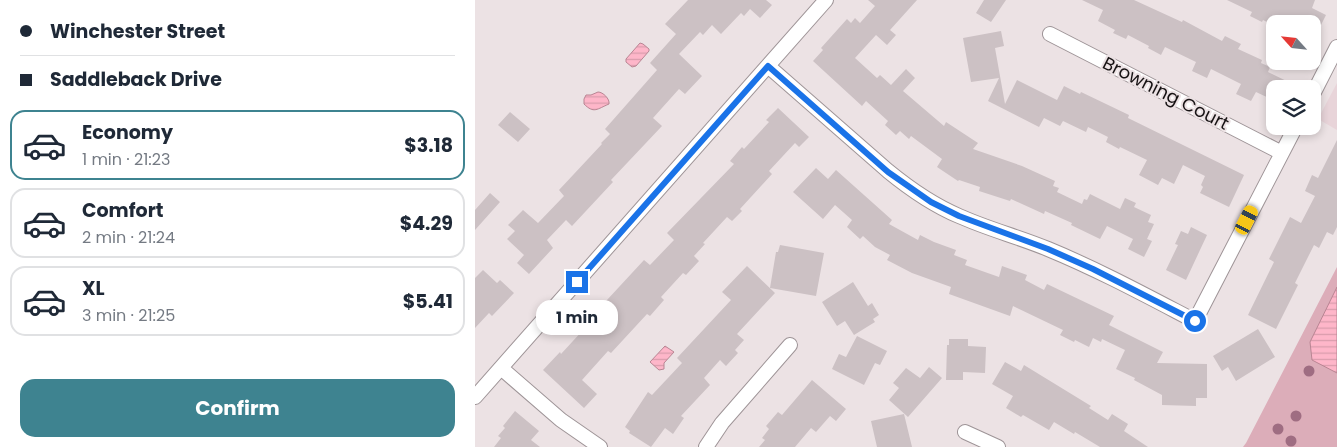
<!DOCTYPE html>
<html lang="en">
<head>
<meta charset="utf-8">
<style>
  :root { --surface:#fff; --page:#f6f6f7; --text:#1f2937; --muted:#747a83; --line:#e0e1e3; --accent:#3e8390 }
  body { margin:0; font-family:Poppins,sans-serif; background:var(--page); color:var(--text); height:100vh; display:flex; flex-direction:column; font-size:19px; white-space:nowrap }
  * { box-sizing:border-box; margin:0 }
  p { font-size:16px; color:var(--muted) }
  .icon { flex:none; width:28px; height:28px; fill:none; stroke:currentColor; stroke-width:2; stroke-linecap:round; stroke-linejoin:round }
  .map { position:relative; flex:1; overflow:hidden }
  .side { display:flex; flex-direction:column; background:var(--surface); width:475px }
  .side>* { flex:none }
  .guide { display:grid; align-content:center; height:110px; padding:0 20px; background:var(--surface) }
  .needle { width:32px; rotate:297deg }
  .buttons { position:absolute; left:791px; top:15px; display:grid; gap:10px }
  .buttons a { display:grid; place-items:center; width:55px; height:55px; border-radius:10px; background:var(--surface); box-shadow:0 2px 8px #0003; font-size:25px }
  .end { position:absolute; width:22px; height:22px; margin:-11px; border:6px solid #1a73e8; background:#fff; box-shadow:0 0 0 2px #fff }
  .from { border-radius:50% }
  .bubble { position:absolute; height:35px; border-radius:15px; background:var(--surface); box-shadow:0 2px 8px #0003; font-size:16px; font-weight:700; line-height:35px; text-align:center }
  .car { position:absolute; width:15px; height:30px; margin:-15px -8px; border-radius:6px; box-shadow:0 0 4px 1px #0007; background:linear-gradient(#f5c518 24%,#345 0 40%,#f5c518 0 76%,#345 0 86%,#f5c518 0) }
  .guide b { display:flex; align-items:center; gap:18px; height:48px; font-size:19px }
  .guide b+b { border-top:1px solid var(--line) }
  .guide i { width:12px; height:12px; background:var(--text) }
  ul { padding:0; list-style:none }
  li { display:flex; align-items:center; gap:15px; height:70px; margin:0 10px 8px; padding:0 10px; border:2px solid var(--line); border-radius:15px }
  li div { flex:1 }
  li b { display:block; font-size:19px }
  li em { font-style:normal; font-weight:700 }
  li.on { border-color:var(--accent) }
  li>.icon { width:45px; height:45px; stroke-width:1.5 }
  .action { display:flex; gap:10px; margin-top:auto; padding:10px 20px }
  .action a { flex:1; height:58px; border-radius:15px; background:var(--accent); color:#fff; font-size:20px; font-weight:700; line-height:58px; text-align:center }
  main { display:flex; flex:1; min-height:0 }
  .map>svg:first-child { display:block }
  .built { fill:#e8d4d9 }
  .park { fill:#dcadb9 }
  .water { fill:url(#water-rules); stroke:#b98593 }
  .building { fill:#ccc1c4 }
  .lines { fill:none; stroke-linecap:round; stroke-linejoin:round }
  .minor-casing { stroke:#9e9497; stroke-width:16 }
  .minor { stroke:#fff; stroke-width:14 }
  .tree { fill:#9f6d82 }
  .route { stroke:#1a73e8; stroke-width:6 }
  .labels { text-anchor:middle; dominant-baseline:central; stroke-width:4; stroke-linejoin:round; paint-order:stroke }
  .street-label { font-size:18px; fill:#171314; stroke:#ece2e4 }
</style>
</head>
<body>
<main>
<section class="side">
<div class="guide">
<b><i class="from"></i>Winchester Street</b>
<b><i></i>Saddleback Drive</b>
</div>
<ul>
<li class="on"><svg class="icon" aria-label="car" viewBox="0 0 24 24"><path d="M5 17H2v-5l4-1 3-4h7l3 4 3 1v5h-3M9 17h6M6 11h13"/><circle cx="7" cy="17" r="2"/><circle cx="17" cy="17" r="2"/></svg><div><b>Economy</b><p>1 min · 21:23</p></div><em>$3.18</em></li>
<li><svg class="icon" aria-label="car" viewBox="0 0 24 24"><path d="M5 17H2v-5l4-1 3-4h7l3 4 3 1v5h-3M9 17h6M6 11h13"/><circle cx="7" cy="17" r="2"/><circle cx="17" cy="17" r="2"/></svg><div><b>Comfort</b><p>2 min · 21:24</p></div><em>$4.29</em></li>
<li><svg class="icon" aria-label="car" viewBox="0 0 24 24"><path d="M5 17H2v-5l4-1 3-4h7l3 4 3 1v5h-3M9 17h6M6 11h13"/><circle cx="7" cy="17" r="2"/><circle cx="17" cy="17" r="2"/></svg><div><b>XL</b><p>3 min · 21:25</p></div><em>$5.41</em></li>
</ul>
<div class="action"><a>Confirm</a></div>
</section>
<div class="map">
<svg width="862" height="447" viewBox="0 0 862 447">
  <defs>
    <pattern id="water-rules" width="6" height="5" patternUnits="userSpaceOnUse" patternTransform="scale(1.25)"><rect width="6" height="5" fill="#feb6c9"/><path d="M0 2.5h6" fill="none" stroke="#d99cac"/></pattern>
  </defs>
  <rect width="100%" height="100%" fill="#ece2e4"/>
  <path class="built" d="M862,83V130L843,119Z"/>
  <path class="park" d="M862,267V447H768L771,443Z"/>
  <path class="water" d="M165,43L168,44L174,49V51L161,66L157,67L151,62V59Z
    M123,92C128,92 135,99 134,104C122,109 119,114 109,104V99L111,95H116Z
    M862,287V373L837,360L835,342Z
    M190,346L199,352L189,363V369L184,370L175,362Z"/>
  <path class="building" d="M213,0H291L297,5L285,18L275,9L269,16L266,13L246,34L237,25L228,35L225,32L204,54L227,76L210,94L204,89L178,118L187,126L136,180L138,182L97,226L91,220L72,240L78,248L54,274L42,263L49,255L32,239L40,231L33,225L48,210L63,223L89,196L84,190L127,144L126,143L135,134L130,129L182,70L175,63L201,34L190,24Z
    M393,0H442L415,30L421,35L412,45L401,35L380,58L402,78L405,75L416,85L431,69L440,78L428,91L469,126L471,122L503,143L498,149L547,166L580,181L578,186L584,188L582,192L607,204L609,199L612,200L615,194L645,209L650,198L661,203L659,207L676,215L673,222L679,224L672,239L677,241L669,257L653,249L658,239L632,226L625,239L596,225L597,223L570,211L569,214L536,199L535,201L504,191L505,187L484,180L483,181L462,167L467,159L436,136L434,139L425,131L421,135L410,125L413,121L391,101L387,106L338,61L348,50L346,48L372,19L376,23L380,18L385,23L400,6Z
    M509,0H531L516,22L501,13Z
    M607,0H659L707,22L708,20L747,41L750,36L766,44L763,49L787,60L786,63L795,67L793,72L828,89H800V101L781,92L776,101L761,94L766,84L736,69L732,78L717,71L721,62L690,47L686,55L673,48L674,46L653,35L651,39L638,33L640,30L623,21L628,10Z
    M752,0H840L837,8L851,15L838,41V24H796L788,20L787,22L775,16L777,12Z
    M526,31L529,46L520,48L530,104L542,80L582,100L589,86L605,94L606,92L654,115L653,118L769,175L754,207L725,193L728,187L726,185L730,176L708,165L699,184L687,178L683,185L664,175L672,160L645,147L644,149L631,142L633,137L613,127L611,132L588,121L585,126L569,118L564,127L513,101L524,78L496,82L488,38Z
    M303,108L334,137L324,147L320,143L294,171L297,174L265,209L267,211L257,221L252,217L228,243L230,244L219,256L224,261L211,275L208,273L186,297L189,300L175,316L172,314L136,353L133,351L107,380L122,394L109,408L68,370L85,352L86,354L109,329L107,327L169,260L175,265L199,240L192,233L259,164L255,161L267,147L269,149L294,122L291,120Z
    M35,112L55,129L43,142L23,125Z
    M862,140V227L858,235L852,232L844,248L839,245L820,283L823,285L801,329L773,315L799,262L794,259L815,217L826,223L840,196L830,191L837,175L843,178Z
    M341,168L353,179L361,170L417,220L414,224L443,240L445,235L459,242L481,250L479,255L492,260L490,265L524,277L527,266L552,275L550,280L569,290L572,284L639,316L634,325L688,352L682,363L732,364V398H721V406L687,405V395L659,380L660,378L641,369L650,350L627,339L626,342L618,338L614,347L600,340L599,342L585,335L588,330L538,306L535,316L474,294L476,287L437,273L412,260L415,255L400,247L388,236L385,239L372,227L377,220L360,205L348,219L318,192Z
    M15,193L25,202L0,230V210Z
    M716,227L732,235L711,280L691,270L703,245L700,244L706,231L713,234Z
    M305,245L349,253L341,296L295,288L301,252H303Z
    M272,266L300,293L262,334L269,340L260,350L263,353L251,366L245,360L229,378L235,385L206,416L209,418L198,434L190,428L176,447L154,433L155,431L150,427L173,392L177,395L207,363L202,358L256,300L247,292Z
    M8,270L22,283L25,280L39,293L17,316L14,313L0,328V278Z
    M378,282L393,306L397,303L404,315L398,319L400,322L379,335L370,321L362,326L347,302Z
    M783,329L800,357L761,381L753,367L747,371L738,356Z
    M382,336L412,351L405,365L400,363L389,385L357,369L364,354L371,357Z
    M474,339H493V346L511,347L510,373L488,372V380H471L472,345H474Z
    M530,362L546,371L549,365L616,406L614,408L633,420L637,414L653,424L649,431L673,447H625L600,432L599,434L579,422L574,430L548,415L546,417L531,408L538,396L517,384Z
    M454,367L467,378L433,417L414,400L424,388L418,383L431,368L445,378Z
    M337,380L371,409L361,421L355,416L341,432L336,428L320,447H284L290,440L287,438L294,429L291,426L303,412L307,415Z
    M40,411L64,431L56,440L65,447H19L26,438L23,436L30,428L28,426Z
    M429,414L437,447H402L396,421Z"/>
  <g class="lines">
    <defs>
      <path id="minor" d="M575,34L807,153
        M293,66L413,171C435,189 458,205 484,216C513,229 544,237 573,249C624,270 672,296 720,321L821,126
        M838,94L862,47
        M26,368L86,420L125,447
        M0,397L351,0
        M490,432L523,447
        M231,447L247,423L315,345"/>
    </defs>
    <use href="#minor" class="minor-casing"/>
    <use href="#minor" class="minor"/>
  </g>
  <g class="tree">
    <circle cx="834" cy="371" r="5.5"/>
    <circle cx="821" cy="416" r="5.5"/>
    <circle cx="803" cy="429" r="5.5"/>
    <circle cx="816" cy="441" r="5.5"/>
  </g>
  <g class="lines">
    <path class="route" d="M102,282L293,66L413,172L456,202L484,216L573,249L618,269L720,321"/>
  </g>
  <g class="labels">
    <g class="street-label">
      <text transform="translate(691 93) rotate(27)">Browning Court</text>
    </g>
  </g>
</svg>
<div class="buttons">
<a><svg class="needle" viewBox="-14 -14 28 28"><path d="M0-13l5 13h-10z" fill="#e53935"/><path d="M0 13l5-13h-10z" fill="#747a83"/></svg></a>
<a><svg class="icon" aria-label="layers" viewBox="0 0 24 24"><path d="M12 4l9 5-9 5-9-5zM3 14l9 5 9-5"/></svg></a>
</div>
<i class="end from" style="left:720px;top:321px"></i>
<i class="end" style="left:102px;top:282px"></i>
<div class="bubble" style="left:61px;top:300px;width:82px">1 min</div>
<i class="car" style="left:772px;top:220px;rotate:27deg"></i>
</div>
</main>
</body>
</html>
